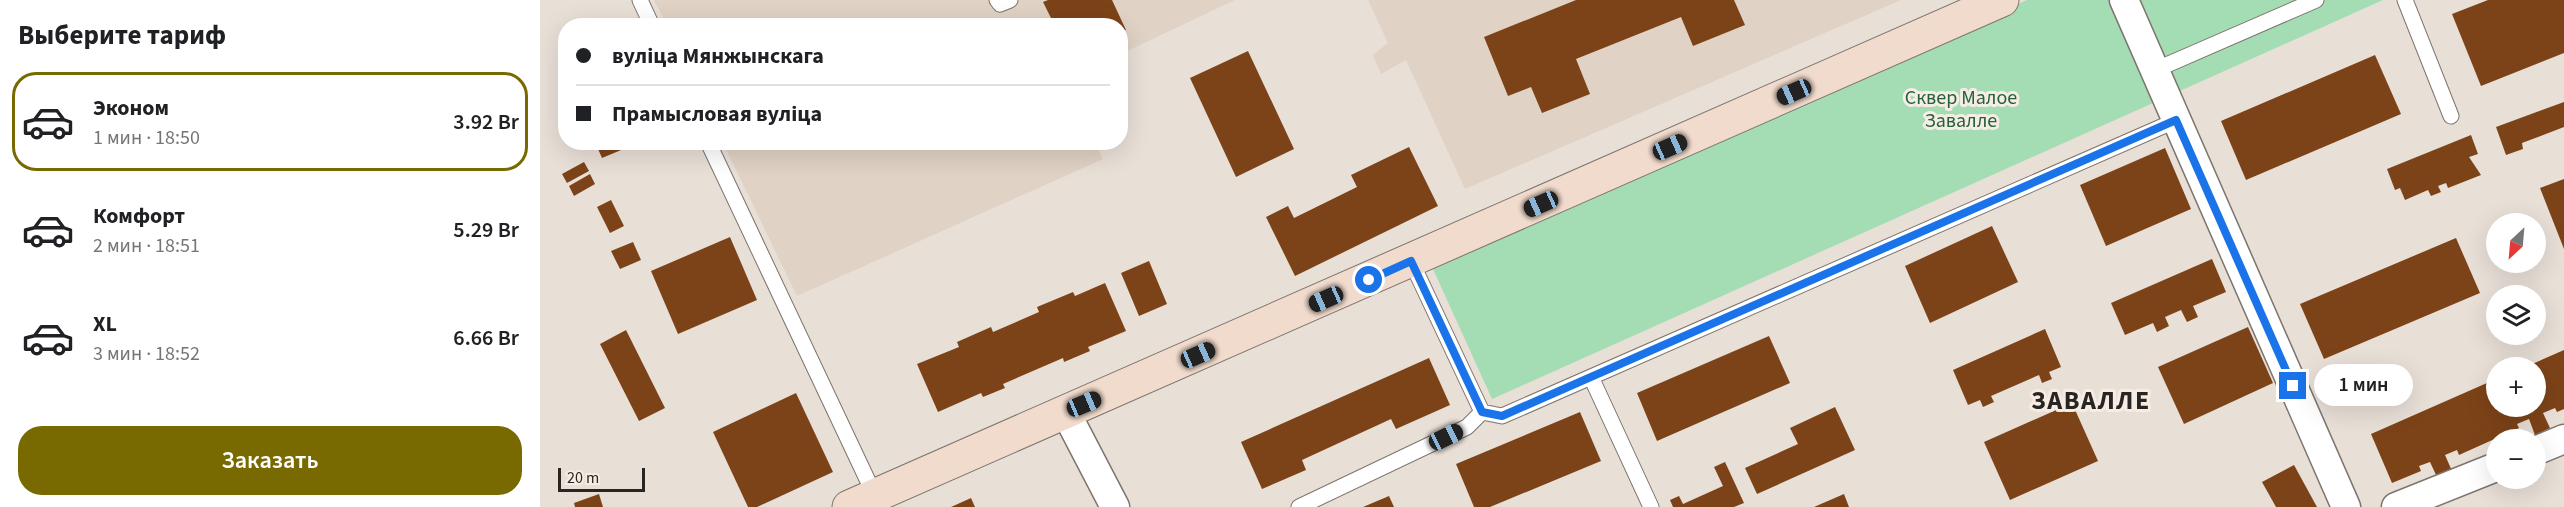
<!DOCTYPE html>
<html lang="ru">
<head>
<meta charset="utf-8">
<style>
  :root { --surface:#fff; --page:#f2f2f2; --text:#202124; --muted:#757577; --line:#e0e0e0; --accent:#786900 }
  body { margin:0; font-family:"Source Sans 3",sans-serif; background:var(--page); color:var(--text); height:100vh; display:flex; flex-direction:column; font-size:22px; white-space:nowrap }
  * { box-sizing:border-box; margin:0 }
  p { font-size:20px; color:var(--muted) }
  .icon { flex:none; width:33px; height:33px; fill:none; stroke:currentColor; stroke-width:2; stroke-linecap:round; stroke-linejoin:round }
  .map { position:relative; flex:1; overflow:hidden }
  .sheet { display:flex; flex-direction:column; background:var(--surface); width:540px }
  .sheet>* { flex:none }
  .banner { position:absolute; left:18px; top:18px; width:570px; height:132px; border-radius:24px; box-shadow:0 6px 24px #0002; display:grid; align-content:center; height:132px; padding:0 18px; background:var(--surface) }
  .needle { width:39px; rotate:206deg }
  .controls { position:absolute; left:1946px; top:213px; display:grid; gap:12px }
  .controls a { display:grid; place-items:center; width:60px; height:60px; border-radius:50%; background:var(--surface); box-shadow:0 6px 24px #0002; font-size:30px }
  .scale { position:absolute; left:18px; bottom:15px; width:87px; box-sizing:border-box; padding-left:6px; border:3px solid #282522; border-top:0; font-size:16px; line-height:21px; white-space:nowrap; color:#282522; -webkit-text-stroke:4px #f5ece4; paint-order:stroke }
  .end { position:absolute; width:27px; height:27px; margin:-14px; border:8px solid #1a73e8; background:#fff; box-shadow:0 0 0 3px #fff }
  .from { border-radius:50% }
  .bubble { position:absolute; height:42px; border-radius:21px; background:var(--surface); box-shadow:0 6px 24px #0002; font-size:20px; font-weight:600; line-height:42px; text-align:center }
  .car { position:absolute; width:18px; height:36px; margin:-18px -9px; border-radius:8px; box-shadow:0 0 4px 2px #0007; background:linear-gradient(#222 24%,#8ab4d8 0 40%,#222 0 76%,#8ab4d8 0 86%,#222 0) }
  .banner b { display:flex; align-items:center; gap:21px; height:57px; font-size:22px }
  .banner b+b { border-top:2px solid var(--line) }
  .banner i { width:15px; height:15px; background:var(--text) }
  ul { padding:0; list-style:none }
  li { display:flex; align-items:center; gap:18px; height:99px; margin:0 12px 9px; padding:0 6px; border:3px solid transparent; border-radius:24px }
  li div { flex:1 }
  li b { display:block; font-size:22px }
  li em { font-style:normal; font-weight:600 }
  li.current { border-color:var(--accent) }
  li>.icon { width:54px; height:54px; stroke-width:1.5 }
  h2 { padding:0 18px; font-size:27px; line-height:72px }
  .button { display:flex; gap:12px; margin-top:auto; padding:12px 18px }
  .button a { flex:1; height:69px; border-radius:24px; background:var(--accent); color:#fff; font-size:24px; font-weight:600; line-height:69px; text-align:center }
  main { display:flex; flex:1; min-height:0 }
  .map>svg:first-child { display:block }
  .built { fill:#e0d2c4 }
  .green { fill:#a4dcb3 }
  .building { fill:#7d4318 }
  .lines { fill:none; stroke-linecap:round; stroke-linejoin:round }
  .lane-casing { stroke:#7c746d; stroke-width:17 }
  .street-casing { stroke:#7c746d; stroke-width:31 }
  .secondary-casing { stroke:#7c746d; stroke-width:35 }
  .lane { stroke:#fff; stroke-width:15 }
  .street { stroke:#fff; stroke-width:28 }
  .secondary { stroke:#f1dbcc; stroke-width:33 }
  .route { stroke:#1a73e8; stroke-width:8 }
  .labels { text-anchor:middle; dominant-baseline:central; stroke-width:6; stroke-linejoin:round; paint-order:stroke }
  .park-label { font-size:20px; fill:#24623b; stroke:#f5ece4 }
  .district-label { font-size:26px; font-weight:bold; letter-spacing:1.5px; fill:#282522; stroke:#f5ece4 }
</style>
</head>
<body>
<main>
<section class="sheet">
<h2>Выберите тариф</h2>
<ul>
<li class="current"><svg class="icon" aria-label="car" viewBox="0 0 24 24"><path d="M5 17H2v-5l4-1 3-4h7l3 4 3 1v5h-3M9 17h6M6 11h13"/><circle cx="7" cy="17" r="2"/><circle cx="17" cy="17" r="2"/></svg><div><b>Эконом</b><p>1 мин · 18:50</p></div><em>3.92 Br</em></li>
<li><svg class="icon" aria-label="car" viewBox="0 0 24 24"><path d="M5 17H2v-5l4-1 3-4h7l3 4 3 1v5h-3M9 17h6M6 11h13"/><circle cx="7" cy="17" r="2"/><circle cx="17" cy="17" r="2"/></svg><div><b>Комфорт</b><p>2 мин · 18:51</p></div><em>5.29 Br</em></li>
<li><svg class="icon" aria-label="car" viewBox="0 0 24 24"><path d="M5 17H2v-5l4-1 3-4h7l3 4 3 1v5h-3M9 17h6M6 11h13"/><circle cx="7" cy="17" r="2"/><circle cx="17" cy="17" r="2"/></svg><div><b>XL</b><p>3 мин · 18:52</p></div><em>6.66 Br</em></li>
</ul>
<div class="button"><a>Заказать</a></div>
</section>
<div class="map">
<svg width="2024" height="507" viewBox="0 0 2024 507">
  <rect width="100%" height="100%" fill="#e8dfd7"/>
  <path class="built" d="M114,0H695L581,54L580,26L127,25Z
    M828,0H1361L925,189L866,60L841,74L833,55L848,43Z
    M555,143L563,159L257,296L183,143Z"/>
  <path class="green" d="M1487,0H1843L952,399L893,269Z"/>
  <path class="building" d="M508,0H572L586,30L580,32V26H515L503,2Z
    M1036,0H1194L1205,25L1153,46L1141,17L1036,59L1050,94L1002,113L991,87L968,96L944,37Z
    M1948,0H2024V53L1941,86L1912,14Z
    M708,51L754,149L696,177L650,78Z
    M1835,55L1861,114L1706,180L1681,121Z
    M2024,102V127L1982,143L1983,149L1966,155L1956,127Z
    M1931,135L1938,154L1929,157L1941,175L1908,188L1906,183L1898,186L1901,192L1891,196L1888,190L1865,200L1860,188L1855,190L1847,169Z
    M55,142H98V143L62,158Z
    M869,147L898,206L755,276L726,217L748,206L754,218L817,187L811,175Z
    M1625,148L1651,209L1566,246L1540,185Z
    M44,162L49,171L27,183L22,174Z
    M50,174L55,184L34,196L29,186Z
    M2024,179V249L2000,188Z
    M71,200L84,226L70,233L57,207Z
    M1452,226L1478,282L1390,323L1365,266Z
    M190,237L217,300L138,334L111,271Z
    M1916,238L1940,293L1784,359L1760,304Z
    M93,242L101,260L80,269L71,251Z
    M1672,259L1686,292L1653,306L1658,317L1647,322L1641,310L1625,317L1629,326L1617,332L1613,323L1585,335L1571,303Z
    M609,261L627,304L599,316L581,273Z
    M565,283L586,331L548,347L550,351L524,362L523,358L463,384L465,388L443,397L441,393L398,412L377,364L419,347L417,342L451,327L453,332L499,312L497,307L533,292L535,296Z
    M1708,327L1733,383L1644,424L1618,367Z
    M1505,329L1521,367L1509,372L1512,379L1502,383L1499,375L1451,396L1454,402L1443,407L1440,400L1428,405L1413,370Z
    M86,330L125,408L99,421L60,344Z
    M1229,336L1250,383L1117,441L1097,393Z
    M2024,350V409L2017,412L2015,408L2003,413L2010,428L1995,435L1989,419L1977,424L1979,428L1919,455L1917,450L1905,455L1912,471L1897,477L1890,462L1879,466L1881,471L1852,483L1831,434L1956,379V406H1995V368H1983Z
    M889,358L910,405L856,429L851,419L762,460L766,470L722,489L701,442Z
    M256,393L293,472L217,507H208L173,432Z
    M1532,403L1558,461L1470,500L1444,442Z
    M1295,407L1315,450L1217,494L1205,468L1258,444L1250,428Z
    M1040,412L1061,461L950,507H934L916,464Z
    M1185,462L1204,503L1194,507H1133L1130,500L1139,496L1143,504L1183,486L1174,467Z
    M1754,465L1777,507H1736L1722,482Z
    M59,494L63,507H35L34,503Z
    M1304,494L1309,507H1274Z
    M849,496L854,507H823Z
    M431,498L435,507H411Z"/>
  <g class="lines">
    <defs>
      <path id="lane" d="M100,0L112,26
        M457,0L460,4L470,0
        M1865,0L1911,116
        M1615,70L1776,0
        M168,142L335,496
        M871,261L942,412
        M1051,377L1111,507
        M942,412L962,416L1637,120
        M759,507L927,427L942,412"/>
      <path id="street" d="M1584,0L1806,507
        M525,411L575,507
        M1995,451L2024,439
        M1856,507L1956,467"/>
      <path id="secondary" d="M309,507L1462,0"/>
    </defs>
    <use href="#lane" class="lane-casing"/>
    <use href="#street" class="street-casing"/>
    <use href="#secondary" class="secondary-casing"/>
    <use href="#lane" class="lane"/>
    <use href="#street" class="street"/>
    <use href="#secondary" class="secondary"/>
  </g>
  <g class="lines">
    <path class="route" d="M829,280L871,261L942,412L962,416L1636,120L1753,386"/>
  </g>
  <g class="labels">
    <g class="park-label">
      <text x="1421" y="98">Сквер Малое<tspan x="1421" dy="23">Завалле</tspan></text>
    </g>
    <g class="district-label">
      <text x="1551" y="400">ЗАВАЛЛЕ</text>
    </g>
  </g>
</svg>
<div class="controls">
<a><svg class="needle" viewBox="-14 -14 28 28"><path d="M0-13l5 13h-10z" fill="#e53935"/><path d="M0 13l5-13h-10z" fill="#757577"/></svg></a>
<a><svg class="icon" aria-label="layers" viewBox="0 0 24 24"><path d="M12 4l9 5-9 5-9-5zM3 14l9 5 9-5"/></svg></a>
<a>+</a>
<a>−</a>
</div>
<div class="scale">20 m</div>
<i class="end from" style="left:829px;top:280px"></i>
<i class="end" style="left:1753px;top:386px"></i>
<div class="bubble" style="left:1774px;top:364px;width:99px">1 мин</div>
<i class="car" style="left:1254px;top:92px;rotate:246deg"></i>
<i class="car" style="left:1130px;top:147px;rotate:66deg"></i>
<i class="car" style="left:1001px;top:204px;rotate:246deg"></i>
<i class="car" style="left:786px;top:299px;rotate:246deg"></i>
<i class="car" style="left:658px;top:355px;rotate:66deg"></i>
<i class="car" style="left:544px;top:404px;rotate:67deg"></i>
<i class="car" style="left:906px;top:437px;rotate:64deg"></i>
<div class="banner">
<b><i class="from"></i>вуліца Мянжынскага</b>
<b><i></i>Прамысловая вуліца</b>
</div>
</div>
</main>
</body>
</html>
